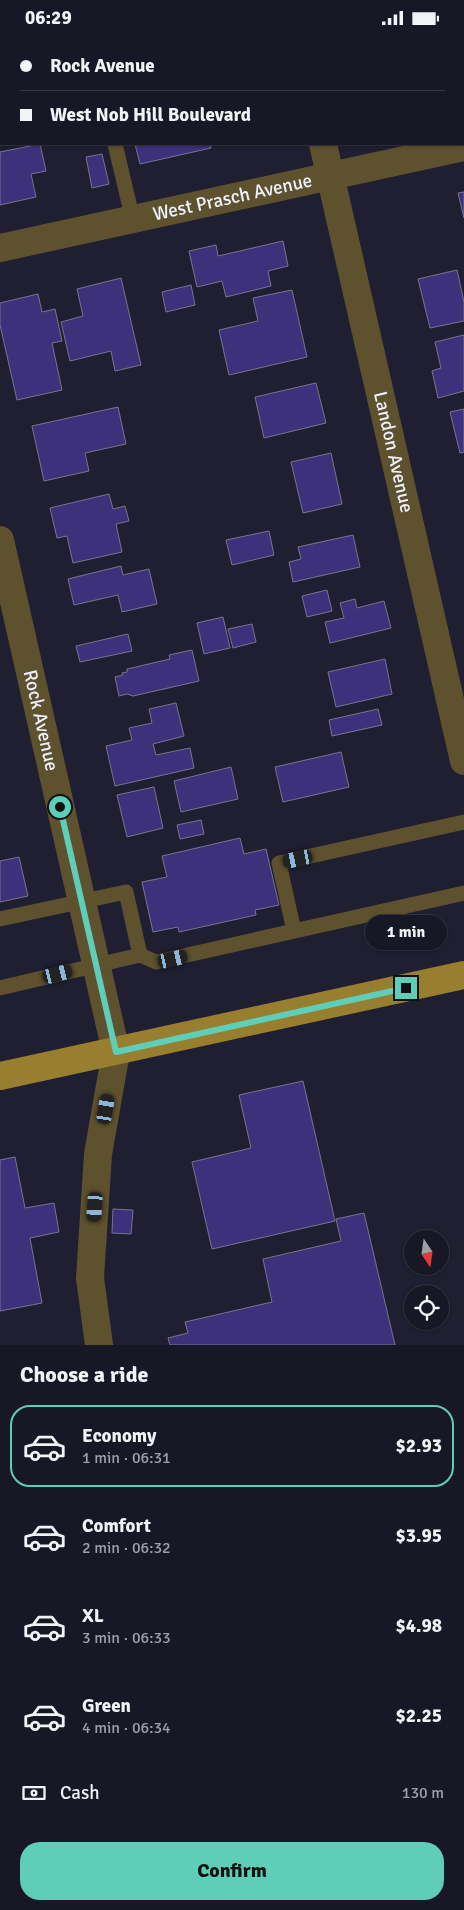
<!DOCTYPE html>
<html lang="en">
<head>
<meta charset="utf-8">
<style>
  :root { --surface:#181726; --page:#21202e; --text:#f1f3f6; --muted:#9f9fa7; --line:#363643; --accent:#5eceb8 }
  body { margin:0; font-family:Signika,sans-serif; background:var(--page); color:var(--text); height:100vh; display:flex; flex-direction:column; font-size:19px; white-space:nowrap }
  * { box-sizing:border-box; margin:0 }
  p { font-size:16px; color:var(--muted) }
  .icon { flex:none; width:28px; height:28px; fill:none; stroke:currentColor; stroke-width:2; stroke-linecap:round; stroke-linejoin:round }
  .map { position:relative; height:1310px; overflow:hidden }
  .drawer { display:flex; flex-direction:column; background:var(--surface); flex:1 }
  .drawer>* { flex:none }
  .banner { position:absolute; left:0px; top:0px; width:465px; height:110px; box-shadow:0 1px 4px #0004,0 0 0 1px var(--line); display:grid; align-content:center; height:110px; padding:0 20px; background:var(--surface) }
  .needle { width:32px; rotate:167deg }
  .buttons { position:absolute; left:404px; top:1195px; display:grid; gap:10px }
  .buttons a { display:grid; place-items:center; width:45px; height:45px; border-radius:50%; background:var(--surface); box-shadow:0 1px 4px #0004,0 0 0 1px var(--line); font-size:25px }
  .end { position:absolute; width:22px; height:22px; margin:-11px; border:6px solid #5eceb8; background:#111; box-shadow:0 0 0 2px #111 }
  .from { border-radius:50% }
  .bubble { position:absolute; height:35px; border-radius:18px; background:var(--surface); box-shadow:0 1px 4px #0004,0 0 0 1px var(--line); font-size:16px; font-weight:700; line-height:35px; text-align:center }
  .car { position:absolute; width:15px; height:30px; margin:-15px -8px; border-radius:6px; box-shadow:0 0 4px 1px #0007; background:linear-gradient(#222 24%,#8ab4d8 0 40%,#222 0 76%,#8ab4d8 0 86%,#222 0) }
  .banner b { display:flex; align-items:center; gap:18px; height:48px; font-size:19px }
  .banner b+b { border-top:1px solid var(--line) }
  .banner i { width:12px; height:12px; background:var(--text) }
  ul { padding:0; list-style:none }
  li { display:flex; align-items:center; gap:15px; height:82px; margin:0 10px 8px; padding:0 10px; border:2px solid transparent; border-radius:20px }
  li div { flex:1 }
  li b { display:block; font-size:19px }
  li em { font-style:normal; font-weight:700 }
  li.on { border-color:var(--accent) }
  li>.icon { width:45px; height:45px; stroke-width:1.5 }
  h2 { padding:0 20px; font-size:22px; line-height:60px }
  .pay { display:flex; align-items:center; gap:12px; height:55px; padding:0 20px; font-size:19px }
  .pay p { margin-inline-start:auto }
  .cta { display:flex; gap:10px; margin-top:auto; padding:10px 20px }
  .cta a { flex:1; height:58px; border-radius:20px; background:var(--accent); color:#111; font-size:20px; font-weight:700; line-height:58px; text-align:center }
  .status { display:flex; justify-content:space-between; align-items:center; height:35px; padding:0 25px; background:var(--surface); direction:ltr }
  .status svg { height:14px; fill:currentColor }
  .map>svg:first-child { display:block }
  .building { fill:#3d317b; stroke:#76758c }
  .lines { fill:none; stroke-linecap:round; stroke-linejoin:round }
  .lane { stroke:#5d512e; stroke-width:15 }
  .street { stroke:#5d512e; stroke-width:28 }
  .primary { stroke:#977f2f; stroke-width:28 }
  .route { stroke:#5eceb8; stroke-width:6 }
  .labels { text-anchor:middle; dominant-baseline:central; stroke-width:4.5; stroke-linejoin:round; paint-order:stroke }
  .street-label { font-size:19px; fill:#f1f1ff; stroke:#0b0a12 }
</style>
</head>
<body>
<div class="status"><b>06:29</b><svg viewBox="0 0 49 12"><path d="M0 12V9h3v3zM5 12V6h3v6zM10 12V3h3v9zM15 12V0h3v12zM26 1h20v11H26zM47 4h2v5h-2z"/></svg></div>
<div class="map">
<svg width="464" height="1310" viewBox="0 0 464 1310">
  <rect width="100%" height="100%" fill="#201f32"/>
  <path class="building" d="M194,0H230L225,1Z
    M354,0H400L401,1H354Z
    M428,0H464V40V1Z
    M0,3L1,6L0,35Z
    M1,57V91H0V58Z
    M40,109L46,136L31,139L36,162L0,170V117Z
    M135,109H210L211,113L140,129Z
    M102,119L109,149L92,153L86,122Z
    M464,157V183L458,158Z
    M283,206L288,231L268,236L271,251L226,262L222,246L197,252L189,216L216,210L218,221Z
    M457,235L464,267V286L430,293L418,244Z
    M121,243L141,330L115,336L111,316L70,326L61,287L83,281L77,254Z
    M191,250L195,270L166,277L162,257Z
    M292,255L307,322L229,340L219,295L258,286L253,263Z
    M38,259L42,277L55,274L62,306L52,308L62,355L17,365L0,290V268Z
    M464,300V356L438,363L432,336L441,333L435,307Z
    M316,348L326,388L264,403L255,362Z
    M118,372L126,409L85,418L89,436L44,446L32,391Z
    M464,374V417L460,418L450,377Z
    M331,418L342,469L303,478L291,427Z
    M109,459L113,474L125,471L129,486L116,489L122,517L73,528L67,501L57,503L50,473Z
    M269,496L274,520L232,530L226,505Z
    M353,500L360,532L293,547L289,527L301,524L298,512Z
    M121,531L123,540L149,534L157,569L122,577L118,560L74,570L68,544Z
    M327,555L332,576L307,582L302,561Z
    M355,564L357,573L384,566L391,593L330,608L325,587L344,583L340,568Z
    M223,582L230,613L204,619L197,588Z
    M252,589L256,607L233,613L228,594Z
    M128,599L132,616L80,627L76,611Z
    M192,615L199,646L133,661L127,659L119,661L115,642L123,640L122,638L127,637V634L170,624L169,620Z
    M385,624L392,659L336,672L328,637Z
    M176,668L184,701L153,709L156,720L190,713L194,733L115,751L106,711L132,705L129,693L152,688L149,674Z
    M378,674L382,690L332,701L329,685Z
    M341,717L349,752L283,767L275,732Z
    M231,732L238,764L181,777L174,746Z
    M154,752L163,793L127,802L117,760Z
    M201,785L204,799L180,804L177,790Z
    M240,803L244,819L266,814L279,870L255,875L256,880L179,897L178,892L153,897L142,847L167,842L162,821Z
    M19,822L28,861L0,867V826Z
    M303,1046L335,1186L212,1214L192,1127L251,1113L239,1060Z
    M15,1122L25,1173L54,1168L59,1197L30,1203L42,1268L0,1276V1125Z
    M113,1174L133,1175L131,1199L112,1198Z
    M364,1178L395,1310H170L168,1303L188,1298L185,1287L272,1267L263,1224L341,1206L336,1184Z"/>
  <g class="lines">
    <path class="lane" d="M90,0L91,1
      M115,109L133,185
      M0,884L126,857L140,920L0,953
      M294,896L279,828L464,787
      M140,920L156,927L464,858"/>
    <g class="street">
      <path d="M298,0V1"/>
      <path id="s1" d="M323,109L464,726"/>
      <path id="s2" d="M0,213L464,112"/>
      <path id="s3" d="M0,505L116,1017L98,1119L90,1243L99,1310"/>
    </g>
    <path class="primary" d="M0,1041L464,940"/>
  </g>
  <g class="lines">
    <path class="route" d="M60,772L116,1017L406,953"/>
  </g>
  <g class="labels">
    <g class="street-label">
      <text stroke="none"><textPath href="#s2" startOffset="238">West Prasch Avenue</textPath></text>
      <text stroke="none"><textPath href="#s1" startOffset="316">Landon Avenue</textPath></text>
      <text stroke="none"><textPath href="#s3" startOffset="185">Rock Avenue</textPath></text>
    </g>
  </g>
</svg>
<div class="buttons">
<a><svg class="needle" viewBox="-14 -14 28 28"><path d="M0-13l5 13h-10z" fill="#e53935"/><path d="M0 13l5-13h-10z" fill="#9f9fa7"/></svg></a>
<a><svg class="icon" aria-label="locate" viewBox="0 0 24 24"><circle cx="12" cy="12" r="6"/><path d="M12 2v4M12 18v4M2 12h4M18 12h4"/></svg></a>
</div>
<i class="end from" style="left:60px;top:772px"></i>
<i class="end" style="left:406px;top:953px"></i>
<div class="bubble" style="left:365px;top:880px;width:82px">1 min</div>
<i class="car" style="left:298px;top:824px;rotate:258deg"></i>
<i class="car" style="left:173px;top:924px;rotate:77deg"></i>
<i class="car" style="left:58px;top:939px;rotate:76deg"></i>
<i class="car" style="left:106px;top:1074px;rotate:10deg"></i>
<i class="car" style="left:95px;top:1172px;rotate:184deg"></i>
<div class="banner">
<b><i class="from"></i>Rock Avenue</b>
<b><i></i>West Nob Hill Boulevard</b>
</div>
</div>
<section class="drawer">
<h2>Choose a ride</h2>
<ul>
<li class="on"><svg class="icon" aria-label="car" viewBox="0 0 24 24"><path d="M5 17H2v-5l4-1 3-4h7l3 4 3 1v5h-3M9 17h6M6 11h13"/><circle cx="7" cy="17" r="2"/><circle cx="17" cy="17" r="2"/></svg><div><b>Economy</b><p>1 min · 06:31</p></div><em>$2.93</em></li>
<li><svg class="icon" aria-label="car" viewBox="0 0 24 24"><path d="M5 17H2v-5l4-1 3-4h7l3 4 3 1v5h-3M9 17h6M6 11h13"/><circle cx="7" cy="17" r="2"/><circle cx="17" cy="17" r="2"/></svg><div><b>Comfort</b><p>2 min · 06:32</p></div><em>$3.95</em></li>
<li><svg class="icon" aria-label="car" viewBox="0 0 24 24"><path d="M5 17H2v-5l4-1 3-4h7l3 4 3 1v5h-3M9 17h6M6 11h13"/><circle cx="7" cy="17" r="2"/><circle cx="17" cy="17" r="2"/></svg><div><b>XL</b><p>3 min · 06:33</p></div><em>$4.98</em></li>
<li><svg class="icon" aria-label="car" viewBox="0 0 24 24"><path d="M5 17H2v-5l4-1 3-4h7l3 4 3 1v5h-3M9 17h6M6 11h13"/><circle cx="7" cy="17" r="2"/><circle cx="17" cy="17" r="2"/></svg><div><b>Green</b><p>4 min · 06:34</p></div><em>$2.25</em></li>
</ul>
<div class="pay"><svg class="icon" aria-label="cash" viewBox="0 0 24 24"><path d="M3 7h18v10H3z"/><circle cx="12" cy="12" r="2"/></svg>Cash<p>130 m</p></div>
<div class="cta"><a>Confirm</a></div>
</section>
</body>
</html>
